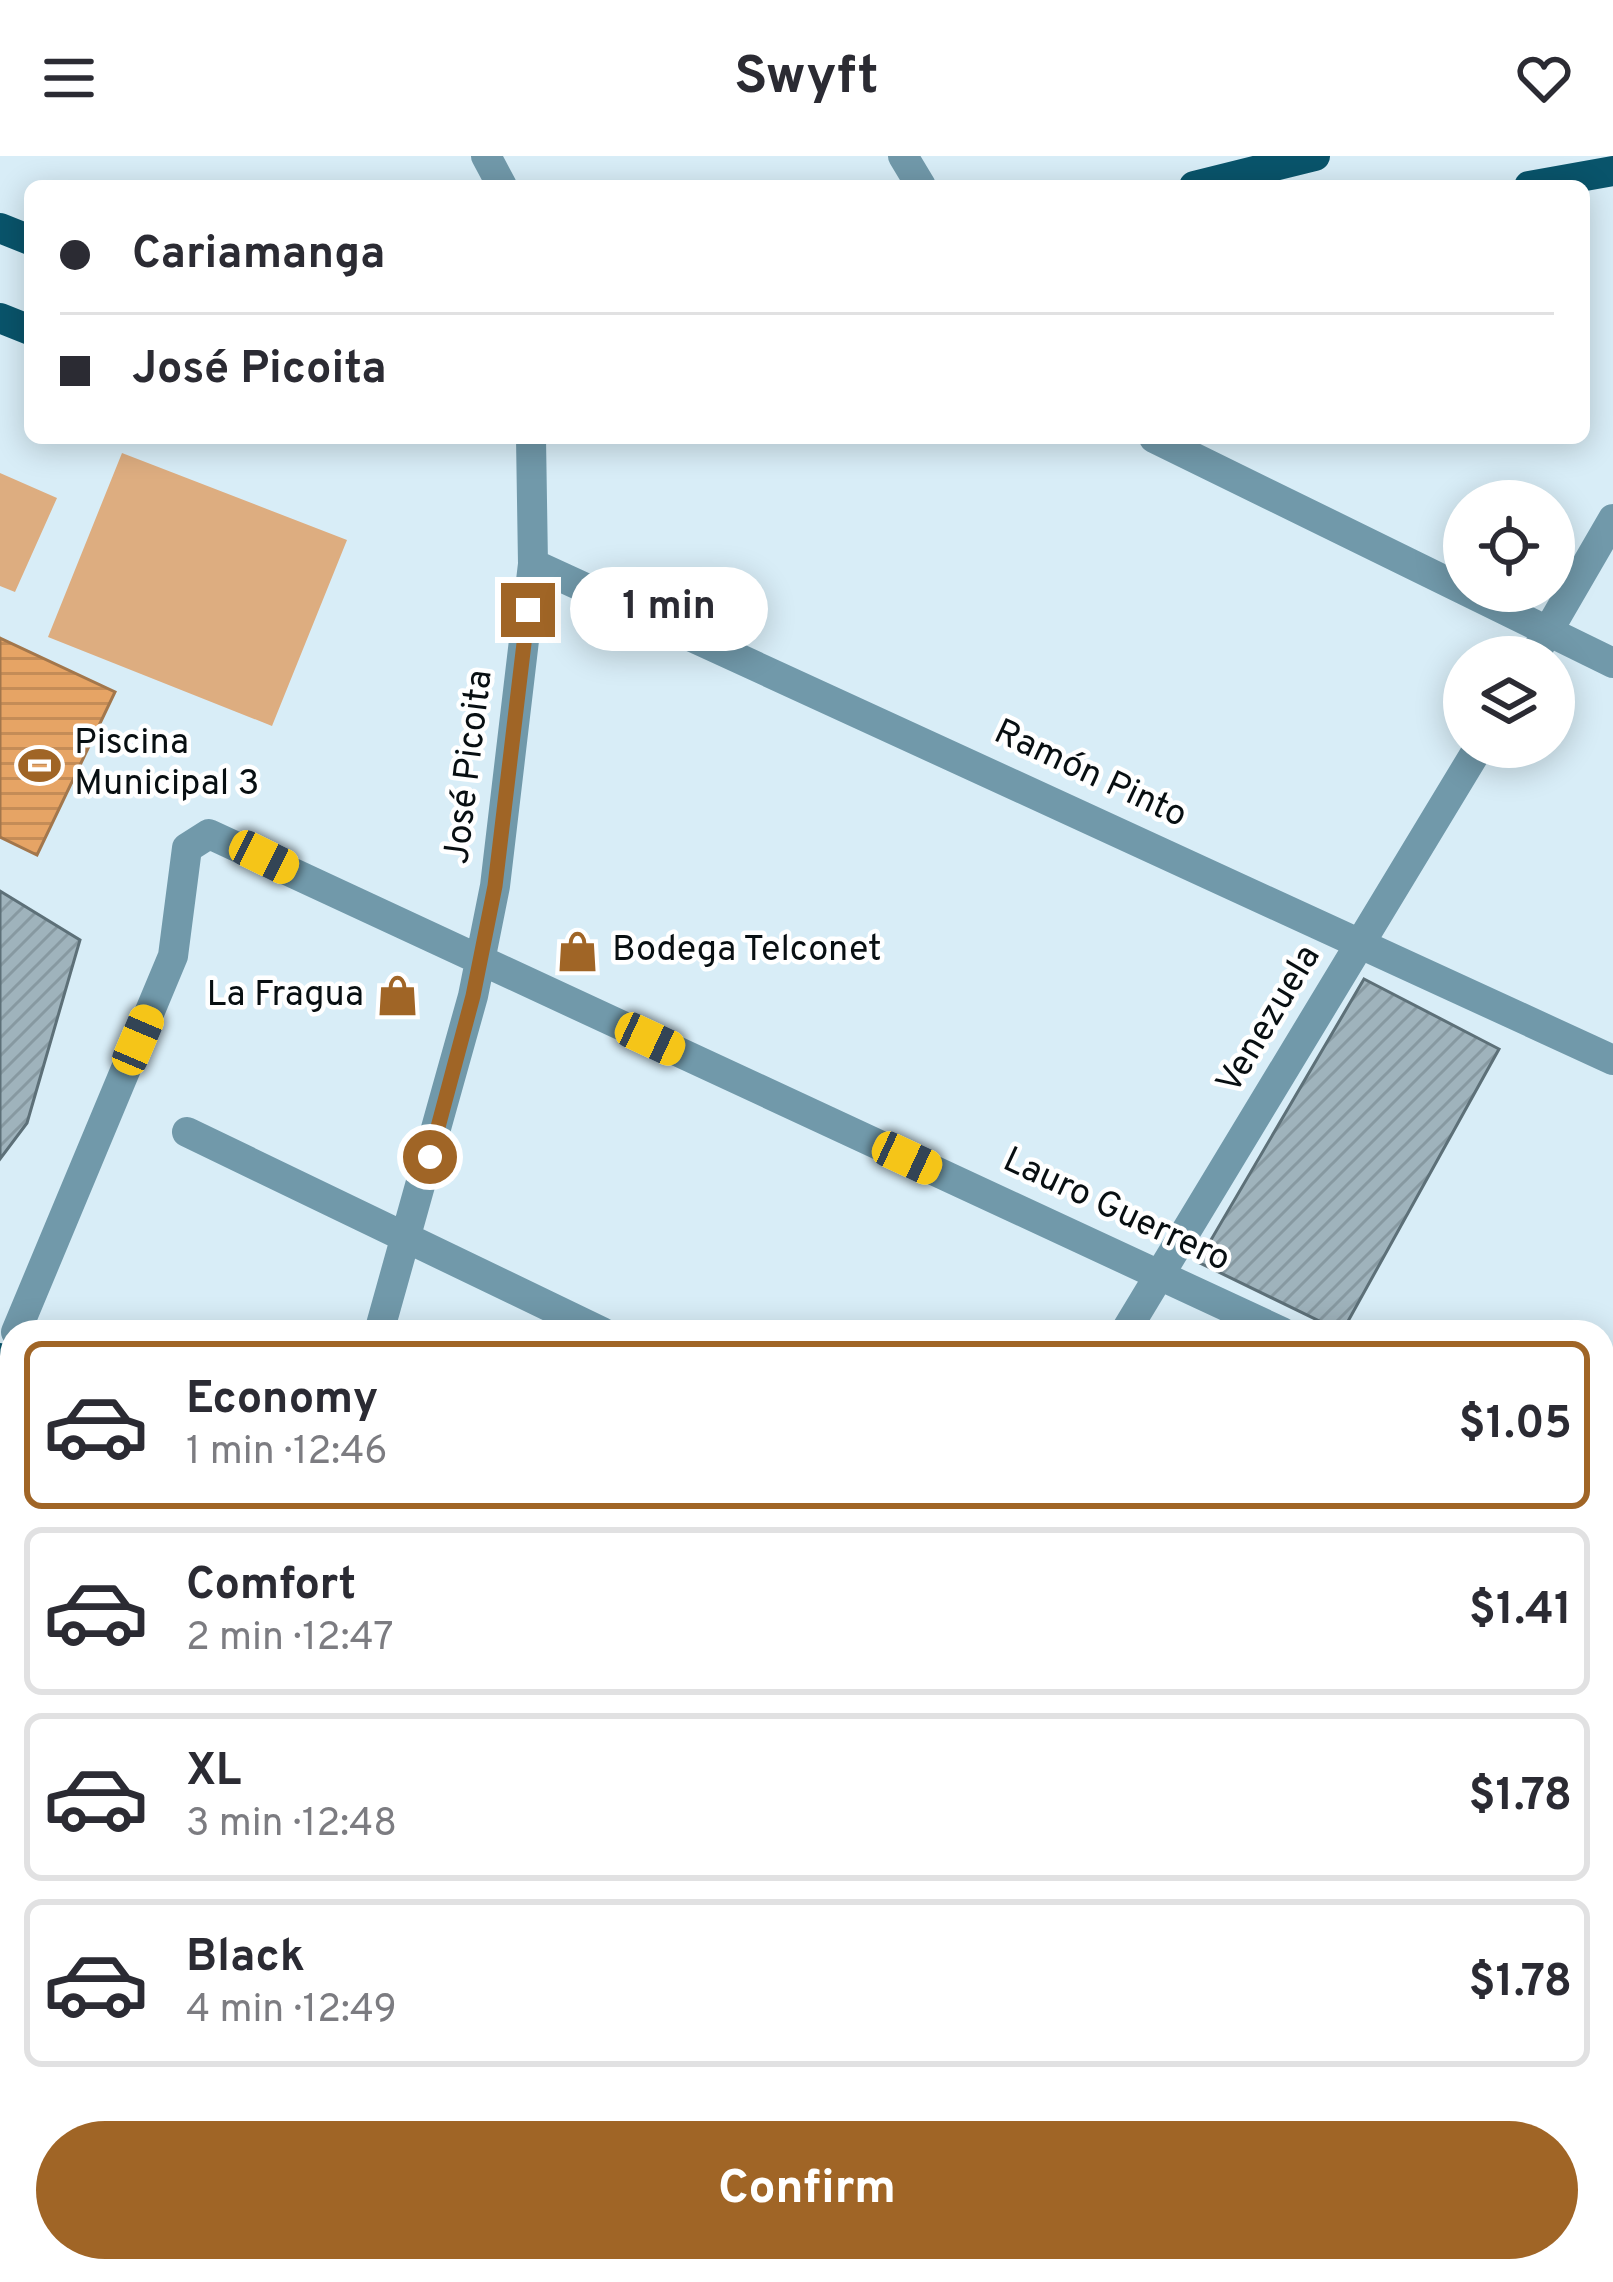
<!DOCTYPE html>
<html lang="en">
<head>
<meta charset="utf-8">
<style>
  :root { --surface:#fff; --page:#f7f7f7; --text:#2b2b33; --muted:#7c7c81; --line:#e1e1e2; --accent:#a06526 }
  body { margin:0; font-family:Overpass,sans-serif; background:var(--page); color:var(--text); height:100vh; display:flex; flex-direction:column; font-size:45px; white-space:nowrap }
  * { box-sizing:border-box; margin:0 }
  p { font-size:39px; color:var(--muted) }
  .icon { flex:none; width:66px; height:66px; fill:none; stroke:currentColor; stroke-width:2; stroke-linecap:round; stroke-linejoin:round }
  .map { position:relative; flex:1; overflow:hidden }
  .sheet { position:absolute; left:0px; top:1164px; width:1614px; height:963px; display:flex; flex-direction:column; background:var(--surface); border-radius:36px 36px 0 0; box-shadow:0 6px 30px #0003 }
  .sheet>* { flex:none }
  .top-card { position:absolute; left:24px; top:24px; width:1566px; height:264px; border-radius:18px; box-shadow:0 6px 30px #0003; display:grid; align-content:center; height:264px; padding:0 36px; background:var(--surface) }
  .buttons { position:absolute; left:1443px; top:324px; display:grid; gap:24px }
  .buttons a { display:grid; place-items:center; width:132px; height:132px; border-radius:50%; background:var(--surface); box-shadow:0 6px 30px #0003; font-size:60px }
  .end { position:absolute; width:54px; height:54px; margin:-27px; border:15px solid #a06526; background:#fff; box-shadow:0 0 0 6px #fff }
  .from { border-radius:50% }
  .bubble { position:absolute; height:84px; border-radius:42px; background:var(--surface); box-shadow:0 6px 30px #0003; font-size:39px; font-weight:700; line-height:84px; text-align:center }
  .car { position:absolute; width:36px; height:72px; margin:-36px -18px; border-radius:15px; box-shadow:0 0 9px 3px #0007; background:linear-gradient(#f5c518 24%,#345 0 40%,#f5c518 0 76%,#345 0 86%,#f5c518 0) }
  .top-card b { display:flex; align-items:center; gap:42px; height:114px; font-size:45px }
  .top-card b+b { border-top:3px solid var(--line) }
  .top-card i { width:30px; height:30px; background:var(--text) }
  ul { padding:21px 0 0; list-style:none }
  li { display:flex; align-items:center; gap:36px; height:168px; margin:0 24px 18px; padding:0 12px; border:6px solid var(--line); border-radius:18px }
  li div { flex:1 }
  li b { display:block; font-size:45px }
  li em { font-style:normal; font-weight:700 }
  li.selected { border-color:var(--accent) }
  li>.icon { width:108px; height:108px; stroke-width:1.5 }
  .action { display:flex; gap:24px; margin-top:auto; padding:24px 36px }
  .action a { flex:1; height:138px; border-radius:72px; background:var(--accent); color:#fff; font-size:48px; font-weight:700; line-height:138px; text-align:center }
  header { display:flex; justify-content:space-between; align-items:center; height:156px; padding:0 36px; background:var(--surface); font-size:54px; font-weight:700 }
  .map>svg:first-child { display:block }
  .grass { fill:#ddad80 }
  .water { fill:url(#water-rules); stroke:#a3774c; stroke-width:3 }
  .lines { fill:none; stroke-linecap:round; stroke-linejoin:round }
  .river { stroke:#e6a465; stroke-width:72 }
  .building { fill:url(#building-hatch); stroke:#5d7078; stroke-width:3 }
  .lane { stroke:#7199aa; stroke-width:18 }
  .street { stroke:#7199aa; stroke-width:30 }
  .secondary { stroke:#31728a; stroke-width:30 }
  .primary { stroke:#09546b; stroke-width:30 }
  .route { stroke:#a06526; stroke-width:15 }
  .labels { text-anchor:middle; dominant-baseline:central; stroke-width:9; stroke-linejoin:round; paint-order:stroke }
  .poi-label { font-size:36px; fill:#080f12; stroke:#fff; text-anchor:start }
  .street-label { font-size:36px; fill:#080f12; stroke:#fff }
</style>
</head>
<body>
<header><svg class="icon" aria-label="menu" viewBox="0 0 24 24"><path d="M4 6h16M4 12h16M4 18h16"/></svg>Swyft<svg class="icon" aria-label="heart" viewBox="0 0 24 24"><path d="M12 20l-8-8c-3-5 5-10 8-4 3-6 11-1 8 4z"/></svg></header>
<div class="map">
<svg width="1613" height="2126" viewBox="0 0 1613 2126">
  <defs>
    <pattern id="water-rules" width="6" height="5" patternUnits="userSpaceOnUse" patternTransform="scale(3)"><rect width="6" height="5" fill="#e6a465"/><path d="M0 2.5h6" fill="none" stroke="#c48c57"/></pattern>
    <pattern id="building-hatch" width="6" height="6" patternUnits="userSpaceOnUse" patternTransform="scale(3)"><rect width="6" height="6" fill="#9fb3bc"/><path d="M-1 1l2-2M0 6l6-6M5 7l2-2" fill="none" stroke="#8799a1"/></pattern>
  </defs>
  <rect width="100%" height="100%" fill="#d8edf7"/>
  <path class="grass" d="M122,297L347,384L272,570L48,481Z
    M0,317L57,342L15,436L0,430Z
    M0,1202L12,1208V1409L0,1404Z"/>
  <path class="water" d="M0,482L115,536L37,699L0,681Z"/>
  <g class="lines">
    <path class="river" d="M0,1334L12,1339
      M1602,2089L1613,2095"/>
  </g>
  <path class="building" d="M0,735L80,784L27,967L0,1003Z
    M1364,823L1499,893L1342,1176L1198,1106Z"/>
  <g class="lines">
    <path class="lane" d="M59,2126L67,2115"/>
    <path class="street" d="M486,0L502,30
      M903,0L921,30
      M1154,282L1613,507
      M533,408L1613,904
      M1533,501L1613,363
      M187,976L602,1176
      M16,1176L173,800L187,692L209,678L1282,1176
      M379,1176L473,840L495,730L533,408L531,282
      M1125,1176L1479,591
      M1602,1321L1613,1326
      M1602,1656L1613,1661
      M554,2126L560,2115"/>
    <path class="secondary" d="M0,1854L12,1860
      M1602,1900L1613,1881
      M480,2115L500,2126
      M1475,2126L1481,2115"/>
    <path class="primary" d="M1194,30L1315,0
      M1529,30L1613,15
      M0,72L30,84
      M0,162L30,174
      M0,1202L12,1208
      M0,1404L12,1409
      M1602,1947L1613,1952
      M1518,2115L1543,2126"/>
  </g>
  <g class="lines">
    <path class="route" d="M430,1001L473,840L495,730L528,454"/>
  </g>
  <defs>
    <symbol id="stadium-bare" viewBox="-9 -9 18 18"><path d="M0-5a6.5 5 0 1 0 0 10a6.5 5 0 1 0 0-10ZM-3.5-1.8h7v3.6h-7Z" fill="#a06526" stroke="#fff" stroke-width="2.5" paint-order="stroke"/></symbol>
    <symbol id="shop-bare" viewBox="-9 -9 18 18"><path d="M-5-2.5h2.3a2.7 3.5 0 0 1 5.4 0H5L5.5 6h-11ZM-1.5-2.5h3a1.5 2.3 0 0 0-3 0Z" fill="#a06526" stroke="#fff" stroke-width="2.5" paint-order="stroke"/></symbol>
  </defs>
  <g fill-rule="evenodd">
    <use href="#stadium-bare" x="10" y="580" width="59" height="59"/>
    <use href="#shop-bare" x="548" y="766" width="59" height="59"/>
    <use href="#shop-bare" x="368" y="810" width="59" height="59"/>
  </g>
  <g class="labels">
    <g class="poi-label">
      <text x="74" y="588">Piscina<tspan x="74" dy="41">Municipal 3</tspan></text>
      <text x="612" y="795">Bodega Telconet</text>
      <text x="364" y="840" text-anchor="end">La Fragua</text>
    </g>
    <g class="street-label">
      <text transform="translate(470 611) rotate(-83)">José Picoita</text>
      <text transform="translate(1090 619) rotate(25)">Ramón Pinto</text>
      <text transform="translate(1270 864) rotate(-59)">Venezuela</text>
      <text transform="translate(1116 1055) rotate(25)">Lauro Guerrero</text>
    </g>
  </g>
</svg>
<div class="buttons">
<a><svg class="icon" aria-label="locate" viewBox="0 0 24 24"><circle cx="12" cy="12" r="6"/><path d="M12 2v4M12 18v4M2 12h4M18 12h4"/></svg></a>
<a><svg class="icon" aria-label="layers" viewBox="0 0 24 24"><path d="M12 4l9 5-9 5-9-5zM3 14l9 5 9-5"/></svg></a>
</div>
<i class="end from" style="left:430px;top:1001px"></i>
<i class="end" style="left:528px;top:454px"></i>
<div class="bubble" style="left:570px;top:411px;width:198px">1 min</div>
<i class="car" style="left:264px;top:701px;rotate:116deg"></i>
<i class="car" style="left:650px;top:883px;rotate:115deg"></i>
<i class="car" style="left:138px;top:884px;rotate:23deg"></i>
<i class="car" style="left:907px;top:1002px;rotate:115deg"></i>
<div class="top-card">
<b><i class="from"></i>Cariamanga</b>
<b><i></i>José Picoita</b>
</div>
<section class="sheet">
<ul>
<li class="selected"><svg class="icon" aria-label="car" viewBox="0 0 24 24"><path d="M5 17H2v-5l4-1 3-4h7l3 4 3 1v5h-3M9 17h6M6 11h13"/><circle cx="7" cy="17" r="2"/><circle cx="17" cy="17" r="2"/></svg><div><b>Economy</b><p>1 min · 12:46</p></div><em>$1.05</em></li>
<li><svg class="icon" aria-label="car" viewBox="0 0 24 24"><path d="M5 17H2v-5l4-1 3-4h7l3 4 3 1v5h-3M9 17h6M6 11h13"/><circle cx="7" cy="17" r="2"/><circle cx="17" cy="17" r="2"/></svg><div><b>Comfort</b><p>2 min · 12:47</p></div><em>$1.41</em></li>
<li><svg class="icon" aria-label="car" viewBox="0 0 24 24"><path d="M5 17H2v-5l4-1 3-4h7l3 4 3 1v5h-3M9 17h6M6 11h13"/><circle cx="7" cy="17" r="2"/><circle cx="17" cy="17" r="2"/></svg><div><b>XL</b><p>3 min · 12:48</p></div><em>$1.78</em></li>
<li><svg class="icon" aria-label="car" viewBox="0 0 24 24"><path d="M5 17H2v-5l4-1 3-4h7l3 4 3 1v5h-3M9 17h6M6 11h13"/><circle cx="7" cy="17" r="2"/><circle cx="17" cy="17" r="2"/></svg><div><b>Black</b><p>4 min · 12:49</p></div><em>$1.78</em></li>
</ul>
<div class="action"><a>Confirm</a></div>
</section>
</div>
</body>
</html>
